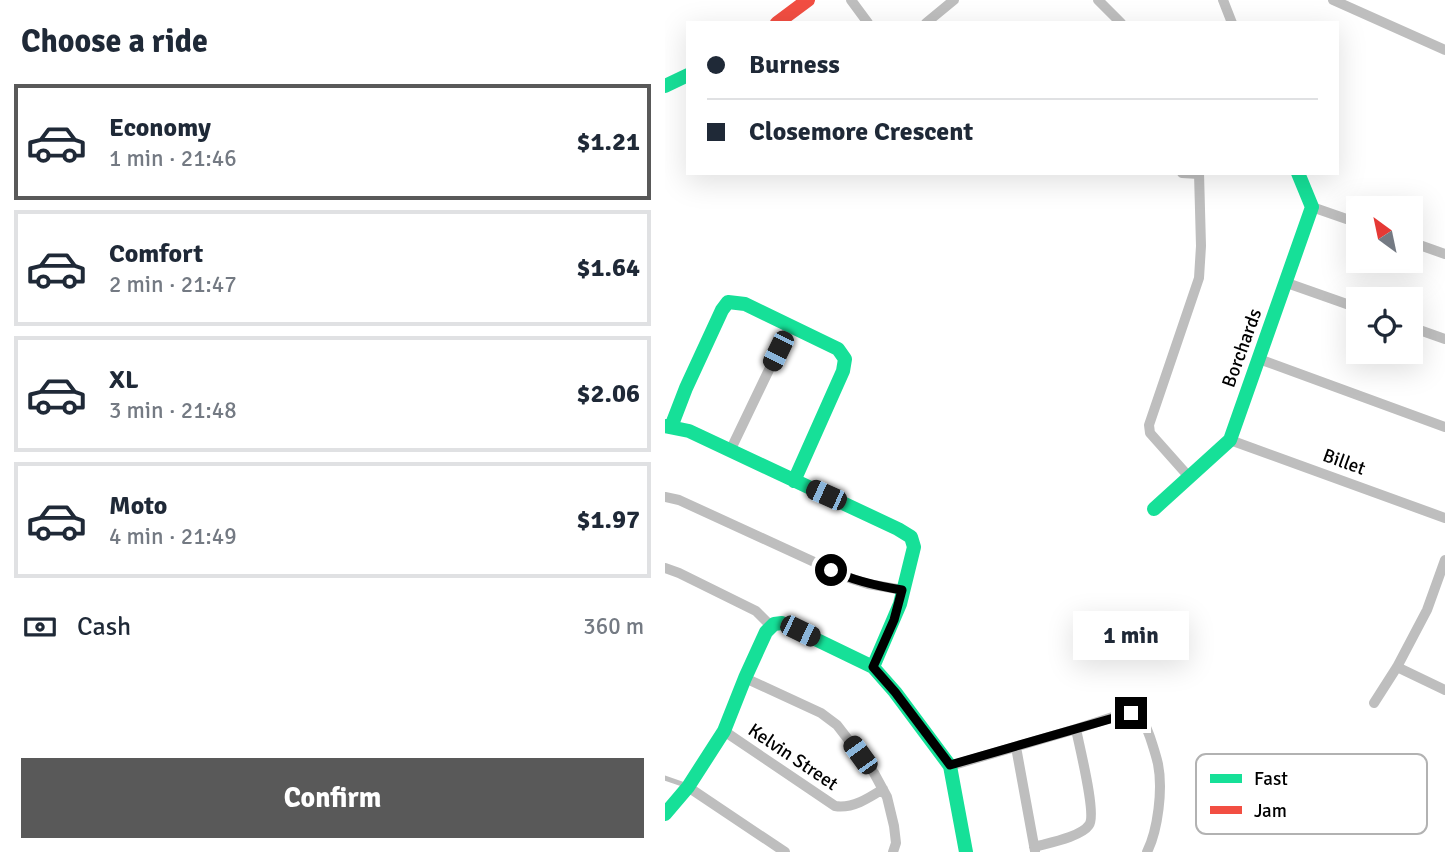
<!DOCTYPE html>
<html lang="en">
<head>
<meta charset="utf-8">
<style>
  :root { --surface:#fff; --page:#f6f6f7; --text:#1f2937; --muted:#747a83; --line:#e0e1e3; --accent:#595959 }
  body { margin:0; font-family:Signika,sans-serif; background:var(--page); color:var(--text); height:100vh; display:flex; flex-direction:column; font-size:26px; white-space:nowrap }
  * { box-sizing:border-box; margin:0 }
  p { font-size:23px; color:var(--muted) }
  .icon { flex:none; width:38px; height:38px; fill:none; stroke:currentColor; stroke-width:2; stroke-linecap:round; stroke-linejoin:round }
  .map { position:relative; flex:1; overflow:hidden }
  .side { display:flex; flex-direction:column; background:var(--surface); width:665px }
  .side>* { flex:none }
  .banner { position:absolute; left:21px; top:21px; width:653px; height:154px; border-radius:0px; box-shadow:0 7px 28px #0002; display:grid; align-content:center; height:154px; padding:0 21px; background:var(--surface) }
  .needle { width:46px; rotate:327deg }
  .controls { position:absolute; left:681px; top:196px; display:grid; gap:14px }
  .controls a { display:grid; place-items:center; width:77px; height:77px; border-radius:0px; background:var(--surface); box-shadow:0 7px 28px #0002; font-size:35px }
  .end { position:absolute; width:32px; height:32px; margin:-16px; border:9px solid #000; background:#fff; box-shadow:0 0 0 4px #fff }
  .from { border-radius:50% }
  .bubble { position:absolute; height:49px; border-radius:0px; background:var(--surface); box-shadow:0 7px 28px #0002; font-size:23px; font-weight:700; line-height:49px; text-align:center }
  .car { position:absolute; width:21px; height:42px; margin:-21px -10px; border-radius:9px; box-shadow:0 0 5px 2px #0007; background:linear-gradient(#222 24%,#8ab4d8 0 40%,#222 0 76%,#8ab4d8 0 86%,#222 0) }
  .banner b { display:flex; align-items:center; gap:24px; height:66px; font-size:26px }
  .banner b+b { border-top:2px solid var(--line) }
  .banner i { width:18px; height:18px; background:var(--text) }
  ul { padding:0; list-style:none }
  li { display:flex; align-items:center; gap:21px; height:116px; margin:0 14px 10px; padding:0 7px; border:4px solid var(--line); border-radius:0px }
  li div { flex:1 }
  li b { display:block; font-size:26px }
  li em { font-style:normal; font-weight:700 }
  li.on { border-color:var(--accent) }
  li>.icon { width:63px; height:63px; stroke-width:1.5 }
  h2 { padding:0 21px; font-size:32px; line-height:84px }
  .pay { display:flex; align-items:center; gap:18px; height:77px; padding:0 21px; font-size:26px }
  .pay p { margin-inline-start:auto }
  .cta { display:flex; gap:14px; margin-top:auto; padding:14px 21px }
  .cta a { flex:1; height:80px; border-radius:0px; background:var(--accent); color:#fff; font-size:28px; font-weight:700; line-height:80px; text-align:center }
  main { display:flex; flex:1; min-height:0 }
  .map>svg:first-child { display:block }
  .lines { fill:none; stroke-linecap:round; stroke-linejoin:round }
  .lane { stroke:#bebebe; stroke-width:5 }
  .street { stroke:#bebebe; stroke-width:10 }
  .fast { stroke:#16e098; stroke-width:14 }
  .jam { stroke:#f24e42; stroke-width:14 }
  .route { stroke:#000; stroke-width:9 }
  .labels { text-anchor:middle; dominant-baseline:central; stroke-width:5; stroke-linejoin:round; paint-order:stroke }
  .street-label { font-size:19px; fill:#000; stroke:#fff }
  .key { fill:#fff; stroke:#b2b2b2; stroke-width:2 }
  .key-label { font-size:19px; fill:#000 }
</style>
</head>
<body>
<main>
<section class="side">
<h2>Choose a ride</h2>
<ul>
<li class="on"><svg class="icon" aria-label="car" viewBox="0 0 24 24"><path d="M5 17H2v-5l4-1 3-4h7l3 4 3 1v5h-3M9 17h6M6 11h13"/><circle cx="7" cy="17" r="2"/><circle cx="17" cy="17" r="2"/></svg><div><b>Economy</b><p>1 min · 21:46</p></div><em>$1.21</em></li>
<li><svg class="icon" aria-label="car" viewBox="0 0 24 24"><path d="M5 17H2v-5l4-1 3-4h7l3 4 3 1v5h-3M9 17h6M6 11h13"/><circle cx="7" cy="17" r="2"/><circle cx="17" cy="17" r="2"/></svg><div><b>Comfort</b><p>2 min · 21:47</p></div><em>$1.64</em></li>
<li><svg class="icon" aria-label="car" viewBox="0 0 24 24"><path d="M5 17H2v-5l4-1 3-4h7l3 4 3 1v5h-3M9 17h6M6 11h13"/><circle cx="7" cy="17" r="2"/><circle cx="17" cy="17" r="2"/></svg><div><b>XL</b><p>3 min · 21:48</p></div><em>$2.06</em></li>
<li><svg class="icon" aria-label="car" viewBox="0 0 24 24"><path d="M5 17H2v-5l4-1 3-4h7l3 4 3 1v5h-3M9 17h6M6 11h13"/><circle cx="7" cy="17" r="2"/><circle cx="17" cy="17" r="2"/></svg><div><b>Moto</b><p>4 min · 21:49</p></div><em>$1.97</em></li>
</ul>
<div class="pay"><svg class="icon" aria-label="cash" viewBox="0 0 24 24"><path d="M3 7h18v10H3z"/><circle cx="12" cy="12" r="2"/></svg>Cash<p>360 m</p></div>
<div class="cta"><a>Confirm</a></div>
</section>
<div class="map">
<svg width="780" height="852" viewBox="0 0 780 852">
  <rect width="100%" height="100%" fill="#fff"/>
  <g class="lines">
    <path class="lane" d="M0,778L20,785"/>
    <path class="street" d="M186,0L203,23
      M433,0L456,23
      M558,0L567,23
      M668,0L780,50
      M261,23L289,0
      M517,173L534,174
      M647,207L693,223
      M746,242L780,254
      M622,283L693,308
      M746,327L780,339
      M594,359L780,427
      M565,440L780,518
      M65,451L125,326
      M525,478L485,433L484,425L534,278L536,246L534,173
      M0,497L14,500L184,578L203,584L238,590
      M0,568L14,573L91,611L106,626
      M732,667L780,690
      M80,678L156,713L172,725L209,773L222,797L229,826L231,843L228,852
      M709,703L732,667L762,610L780,560
      M59,731L170,806C187,809 204,798 218,789
      M351,747L370,851
      M285,766L411,729L460,713C477,712 480,724 485,737C488,746 491,755 493,764C498,789 493,830 482,852
      M23,787L120,852
      M369,847C383,843 416,837 424,825C432,815 414,745 411,729"/>
    <path class="fast" d="M0,86L23,75
      M0,426L24,431L233,529L246,537L249,547L235,604L208,667
      M6,427L21,388L57,310L63,302L80,304L173,349L180,359L178,371L129,481
      M489,509L565,440L647,207L633,173
      M0,814L23,787L59,731L80,678L101,632L109,624L117,623L208,667L230,692L285,766L301,852"/>
    <path class="jam" d="M112,23L143,0"/>
  </g>
  <g class="lines">
    <path class="route" d="M166,570C189,581 212,586 237,590L229,620L208,667L230,692L285,765L466,713"/>
  </g>
  <g class="labels">
    <g class="street-label">
      <text transform="translate(577 348) rotate(-70)">Borchards</text>
      <text transform="translate(679 462) rotate(20)">Billet</text>
      <text transform="translate(128 757) rotate(34)">Kelvin Street</text>
    </g>
  </g>
  <rect x="531" y="754" width="231" height="80" rx="10" class="key"/>
  <rect x="545" y="774" width="32" height="9" fill="#16e098"/>
  <rect x="545" y="806" width="32" height="8" fill="#f24e42"/>
  <g class="key-label">
    <text x="589" y="785">Fast</text>
    <text x="589" y="817">Jam</text>
  </g>
</svg>
<div class="controls">
<a><svg class="needle" viewBox="-14 -14 28 28"><path d="M0-13l5 13h-10z" fill="#e53935"/><path d="M0 13l5-13h-10z" fill="#747a83"/></svg></a>
<a><svg class="icon" aria-label="locate" viewBox="0 0 24 24"><circle cx="12" cy="12" r="6"/><path d="M12 2v4M12 18v4M2 12h4M18 12h4"/></svg></a>
</div>
<i class="end from" style="left:166px;top:570px"></i>
<i class="end" style="left:466px;top:713px"></i>
<div class="bubble" style="left:408px;top:611px;width:116px">1 min</div>
<i class="car" style="left:113px;top:351px;rotate:206deg"></i>
<i class="car" style="left:161px;top:495px;rotate:294deg"></i>
<i class="car" style="left:135px;top:631px;rotate:116deg"></i>
<i class="car" style="left:195px;top:755px;rotate:324deg"></i>
<div class="banner">
<b><i class="from"></i>Burness</b>
<b><i></i>Closemore Crescent</b>
</div>
</div>
</main>
</body>
</html>
